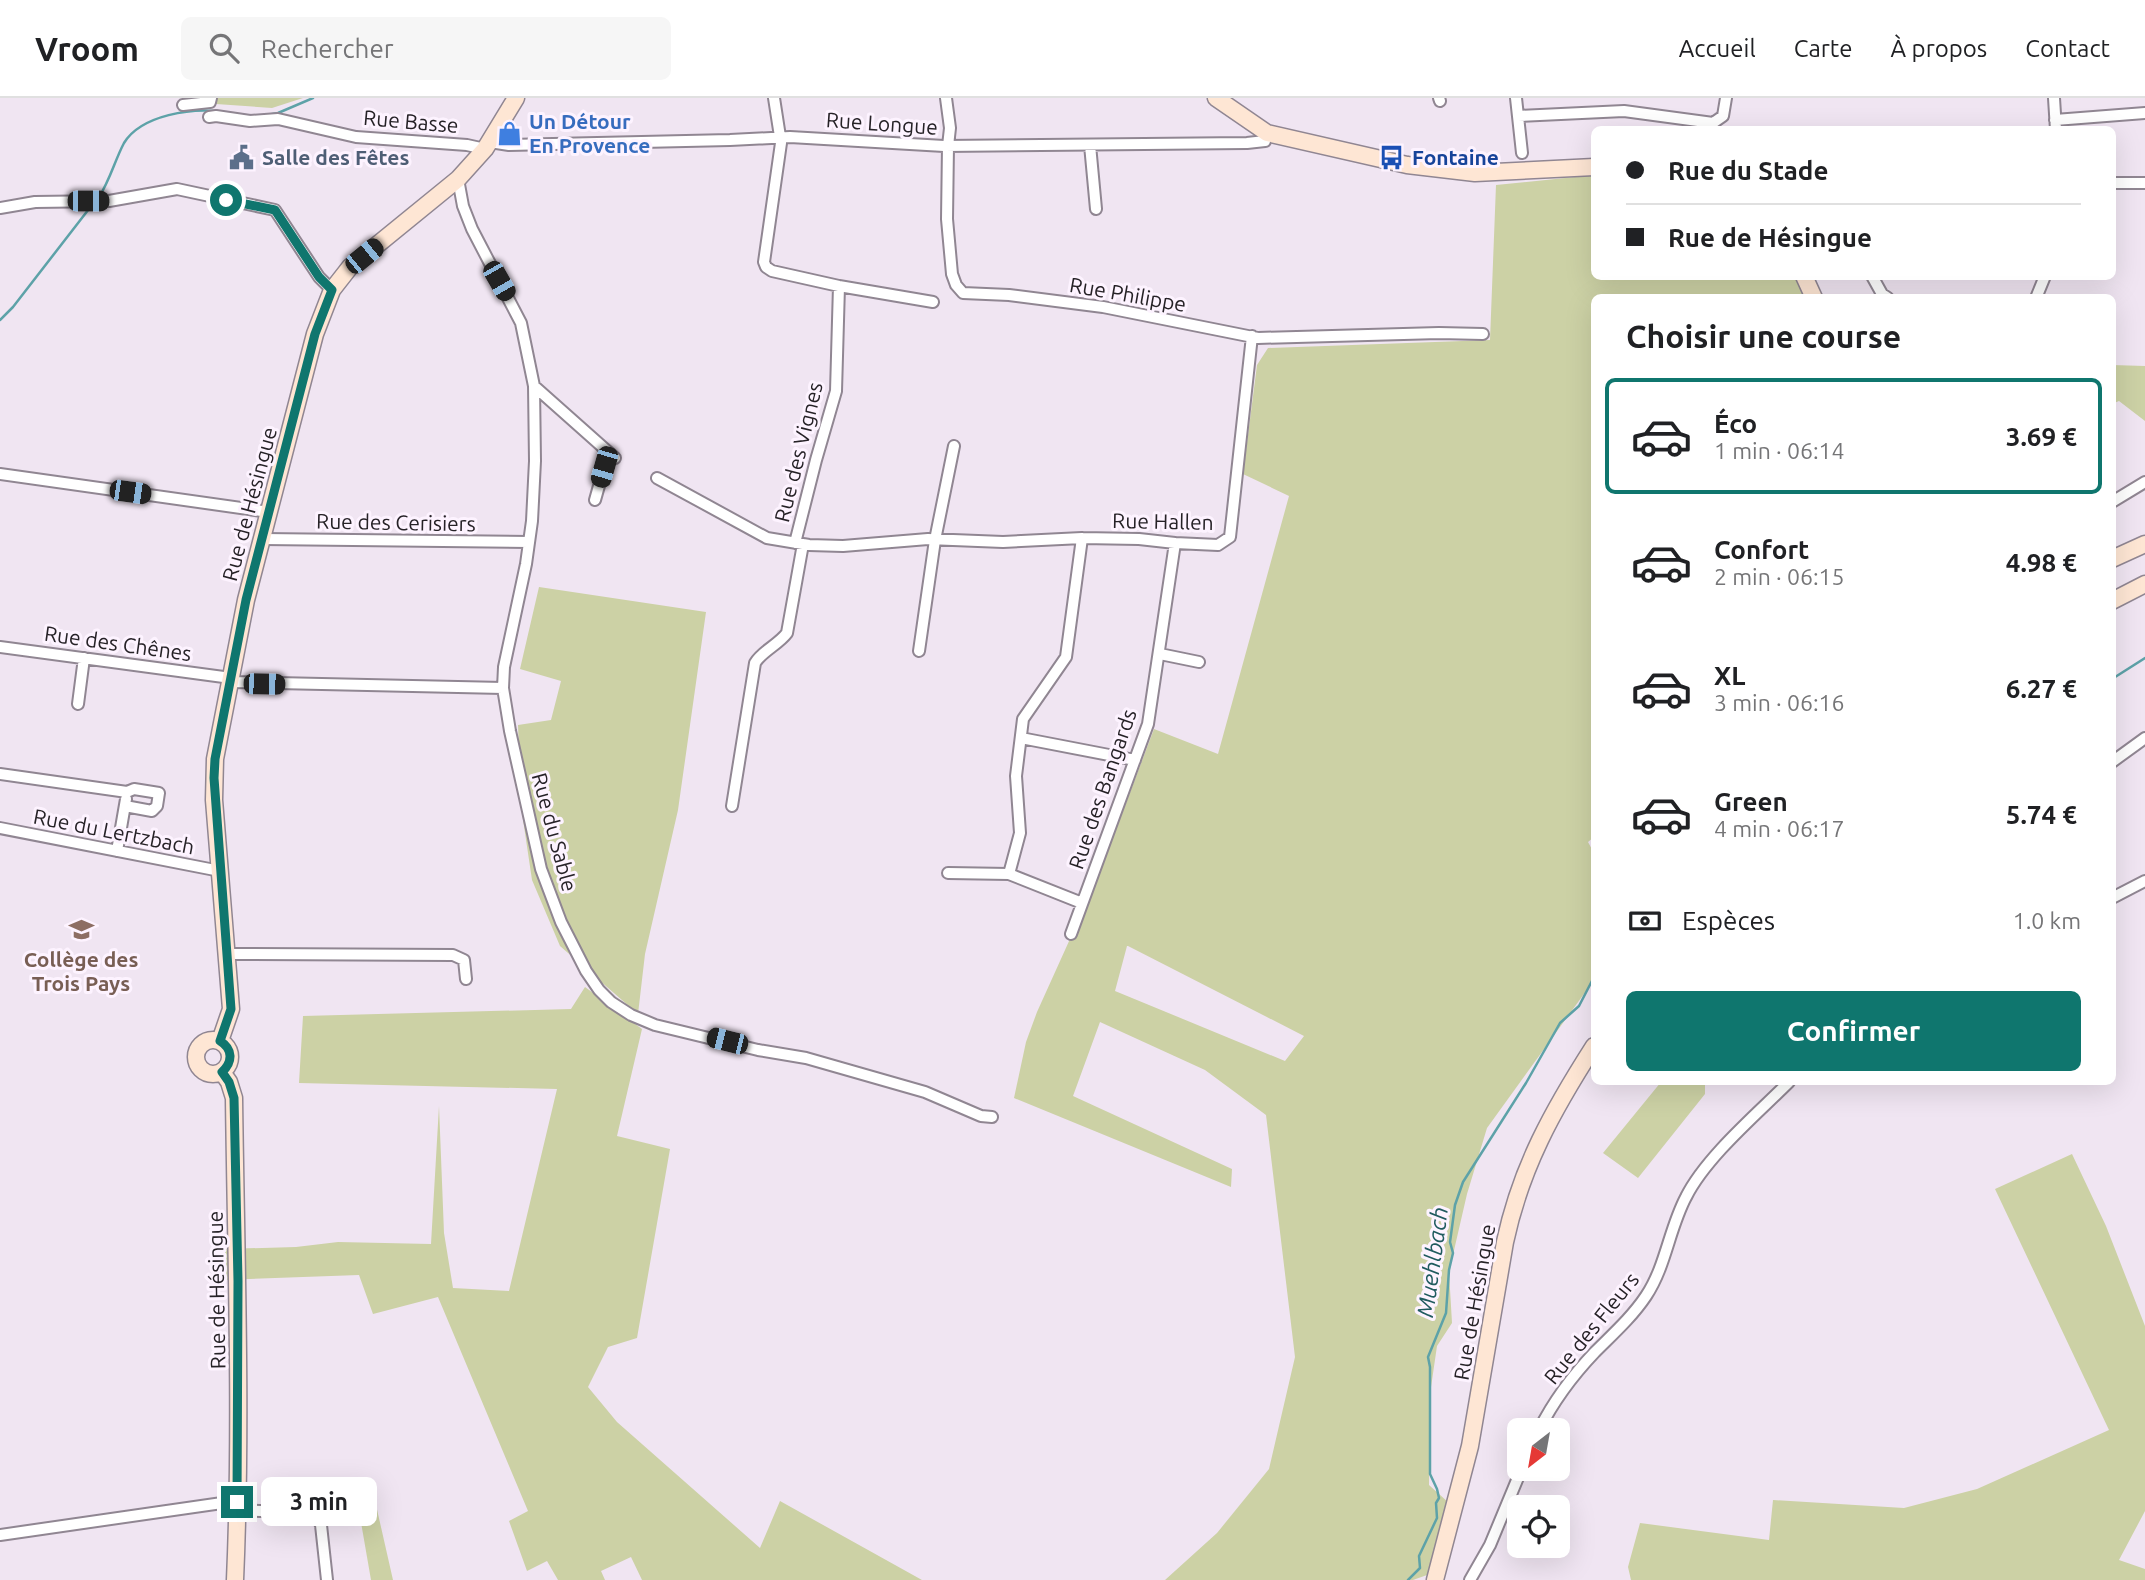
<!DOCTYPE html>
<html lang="fr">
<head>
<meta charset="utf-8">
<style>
  :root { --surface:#fff; --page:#f6f6f6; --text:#202124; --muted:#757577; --line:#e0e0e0; --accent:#0f766e }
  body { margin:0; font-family:Ubuntu,sans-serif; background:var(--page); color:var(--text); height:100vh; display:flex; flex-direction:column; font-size:26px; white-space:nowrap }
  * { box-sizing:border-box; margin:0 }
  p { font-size:23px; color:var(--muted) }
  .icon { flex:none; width:38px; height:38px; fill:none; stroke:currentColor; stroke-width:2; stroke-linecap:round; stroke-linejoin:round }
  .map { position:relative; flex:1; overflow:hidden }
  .sheet { position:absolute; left:1591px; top:196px; width:525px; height:791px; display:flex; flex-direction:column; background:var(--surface); border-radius:10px; box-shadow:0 7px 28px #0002 }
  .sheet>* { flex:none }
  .hud { position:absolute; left:1591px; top:28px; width:525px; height:154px; border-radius:10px; box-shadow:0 7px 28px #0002; display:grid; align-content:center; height:154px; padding:0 35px; background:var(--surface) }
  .needle { width:46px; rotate:211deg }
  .controls { position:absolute; left:1507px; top:1320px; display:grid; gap:14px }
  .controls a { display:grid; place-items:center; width:63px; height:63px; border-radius:10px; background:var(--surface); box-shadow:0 7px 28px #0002; font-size:35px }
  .end { position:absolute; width:32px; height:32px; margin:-16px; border:9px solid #0f766e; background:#fff; box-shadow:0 0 0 4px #fff }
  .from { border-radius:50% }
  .bubble { position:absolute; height:49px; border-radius:10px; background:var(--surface); box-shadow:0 7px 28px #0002; font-size:23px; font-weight:700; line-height:49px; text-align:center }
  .car { position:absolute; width:21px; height:42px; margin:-21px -10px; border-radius:9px; box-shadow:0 0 5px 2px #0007; background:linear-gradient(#222 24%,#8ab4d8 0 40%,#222 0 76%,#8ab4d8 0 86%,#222 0) }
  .hud b { display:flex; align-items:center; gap:24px; height:66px; font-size:26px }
  .hud b+b { border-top:2px solid var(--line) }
  .hud i { width:18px; height:18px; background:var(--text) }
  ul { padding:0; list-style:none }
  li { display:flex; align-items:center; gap:21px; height:116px; margin:0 14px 10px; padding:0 21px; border:4px solid transparent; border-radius:10px }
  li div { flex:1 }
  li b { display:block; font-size:26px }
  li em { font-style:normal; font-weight:700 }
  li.on { border-color:var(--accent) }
  li>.icon { width:63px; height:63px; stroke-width:1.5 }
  h2 { padding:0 35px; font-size:32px; line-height:84px }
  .pay { display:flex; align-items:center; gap:18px; height:77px; padding:0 35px; font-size:26px }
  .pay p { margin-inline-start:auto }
  .cta { display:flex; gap:14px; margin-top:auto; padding:14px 35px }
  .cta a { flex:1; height:80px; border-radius:10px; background:var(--accent); color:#fff; font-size:28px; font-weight:700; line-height:80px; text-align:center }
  header { display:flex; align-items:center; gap:42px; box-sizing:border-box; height:98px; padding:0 35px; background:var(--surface); border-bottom:2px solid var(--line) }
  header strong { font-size:33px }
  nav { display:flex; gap:38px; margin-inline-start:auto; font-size:24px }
  .search { width:490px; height:63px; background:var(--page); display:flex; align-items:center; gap:18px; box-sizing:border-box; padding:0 24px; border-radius:10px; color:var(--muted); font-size:26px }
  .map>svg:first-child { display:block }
  .green { fill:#ccd1a5; fill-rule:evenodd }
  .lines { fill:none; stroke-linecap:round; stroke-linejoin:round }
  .stream { stroke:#5da2a8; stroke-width:2.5 }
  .street-casing { stroke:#908692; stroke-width:14 }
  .secondary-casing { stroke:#908692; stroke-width:19 }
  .street { stroke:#fff; stroke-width:10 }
  .secondary { stroke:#fee6d4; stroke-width:16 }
  .route { stroke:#0f766e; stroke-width:9 }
  .labels { text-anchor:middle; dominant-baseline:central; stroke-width:6; stroke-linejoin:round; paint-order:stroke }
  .street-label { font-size:21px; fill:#262227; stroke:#fdf3ff }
  .shop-label { font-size:21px; font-weight:bold; fill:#366cbe; stroke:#fdf3ff; text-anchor:start }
  .service-label { font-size:21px; font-weight:bold; fill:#4e5e75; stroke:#fdf3ff; text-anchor:start }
  .transit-label { font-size:21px; font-weight:bold; fill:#164399; stroke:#fdf3ff; text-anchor:start }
  .education-label { font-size:21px; font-weight:bold; fill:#785e54; stroke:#fdf3ff }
  .water-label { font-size:23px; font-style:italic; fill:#205b5f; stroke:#fdf3ff }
</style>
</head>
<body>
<header>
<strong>Vroom</strong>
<div class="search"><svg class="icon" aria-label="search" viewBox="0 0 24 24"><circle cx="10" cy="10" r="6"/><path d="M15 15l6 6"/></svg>Rechercher</div>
<nav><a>Accueil</a><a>Carte</a><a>À propos</a><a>Contact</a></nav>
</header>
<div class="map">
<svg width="2145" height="1482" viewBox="0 0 2145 1482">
  <rect width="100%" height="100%" fill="#f0e5f2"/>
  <path class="green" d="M216,0H303L272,10L216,6Z
    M1594,77V178L1796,179L1805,199L1594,200V739L1588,744L1594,755V882L1487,1030L1467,1096L1449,1174L1452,1225L1437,1248L1430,1296L1429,1387L1449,1405L1427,1477L1413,1482H1165L1217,1435L1269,1371L1295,1259L1266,1017L1205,972L1100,924L1073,998L1232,1071L1231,1089L1014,1000L1026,944L1037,914L1098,779L1154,631L1218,656L1289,398L1243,376L1257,267L1268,250L1490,242L1496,87ZM1127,848H1128L1304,938L1285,963L1115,893Z
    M2112,267L2145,268V323L2119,303L2112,306Z
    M539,489L706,514L678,712L645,856L638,916L560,848L532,782L521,708L518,627L551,622L561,583L520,571Z
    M585,889L642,931L617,1038L670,1051L637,1240L608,1249L588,1289L617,1324L760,1450L780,1403L922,1482H642L631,1459L601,1473L605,1482H558L547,1463L527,1473L509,1423L528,1413L438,1199L373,1216L359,1177L223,1182L222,1151L296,1149L338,1144L431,1146L439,1008L444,1135L453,1190L509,1193L557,991L299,985L303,918L571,911Z
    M1661,984H1709L1705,987V996L1638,1080L1603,1055Z
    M2072,1056L2106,1128L2145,1228V1413L2119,1462L2145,1471V1482H1631L1628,1469L1640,1425L1769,1442L1773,1402L1904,1410L1977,1391L2109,1332L1995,1091Z
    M358,1407H376L393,1482H371Z"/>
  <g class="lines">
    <path class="stream" d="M267,17L278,15L313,0
      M99,99C110,82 115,62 124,45C141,17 193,9 223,14
      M0,222L13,209L92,107
      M2112,581L2145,560
      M1408,1482L1420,1470L1419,1458L1437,1420L1436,1405L1439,1400L1437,1391L1430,1376V1269L1428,1259L1446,1215L1449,1172L1453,1155L1450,1144L1455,1107L1463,1084L1526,985L1560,925L1579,908L1594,879"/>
    <defs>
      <path id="street" d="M774,0L781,45L764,164L766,169L772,173L839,188L933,204
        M946,0L950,30L948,48L947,121L952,176L956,187L963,195L1009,197L1103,209L1258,240L1439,235L1483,236
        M1439,0L1440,3
        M1516,0L1522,55
        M2054,0L2056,32
        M183,7L210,4L211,0
        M1518,18L1624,13L1713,25L1723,18L1726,0
        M209,19L216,18L250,23L278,21L356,39L467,47L485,51
        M2055,22L2145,15
        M490,44L509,47L730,42L790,39L944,48L1247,45L1265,43L1267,35
        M1090,47L1096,111
        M458,81L463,108L472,131L521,225L534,288L535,363L532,423L526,466L504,569L503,590L510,633L541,771L561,824L586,873L599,892L611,904L631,917L655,927L758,952L806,960L925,994L981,1018L992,1019
        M2112,85H2145
        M0,110L35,104L109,103L177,91L275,112L319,179L332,192
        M1872,178L1882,196L1888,200
        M2036,200L2045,178
        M534,288L615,360
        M0,376L269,414
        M657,380L767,440L809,447L843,448L928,441L1003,444L1082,440L1139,441L1175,445L1218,447L1230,439L1252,238
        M595,402L608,356
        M2112,404L2145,384
        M263,441L529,444
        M795,445L816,362L836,293L839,188
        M0,549L231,580
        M919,553L935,442L954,348
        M1160,556L1199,564
        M230,584L503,590
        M78,606L84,560
        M1021,640L1135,662
        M2112,664L2145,640
        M0,676L127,694L134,691L159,695L157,708L152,713L125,708
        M732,708L755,565C762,553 778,547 787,535L803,446
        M0,730L220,773
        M117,753L126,701
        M948,775L1009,776L1082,805
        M1009,776L1020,735L1016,678L1023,621L1066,559L1082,440
        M2112,800L2145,783
        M1071,836L1148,626L1175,445
        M228,856L453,857L464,862L466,881
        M1539,1332C1553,1304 1574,1276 1595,1254C1613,1236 1632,1219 1646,1198C1666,1168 1669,1131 1686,1099C1706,1059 1757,1016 1789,984
        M316,1393L318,1410L321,1415
        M238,1412L313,1415L317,1419L321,1427L327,1482
        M317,1419L321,1415L340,1412
        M0,1437L229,1404H238
        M1470,1482L1490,1447L1522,1370"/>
      <path id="secondary" d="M1216,0L1267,35L1407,67L1475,75L1594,69
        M1804,178L1814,200
        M2112,461L2145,446
        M2112,503L2145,486
        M196 959a17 17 0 1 1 34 0a17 17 0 1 1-34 0Z
        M220,943L231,911L214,702L215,661L246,502L315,236L332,192L350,169L458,81L485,51L516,0
        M222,974L229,984L234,1000C236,1161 242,1322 235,1482
        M1435,1482L1470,1348L1505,1144C1521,1069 1553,1012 1594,948"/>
    </defs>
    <use href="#street" class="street-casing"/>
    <use href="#secondary" class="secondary-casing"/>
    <use href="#street" class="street"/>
    <use href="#secondary" class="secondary"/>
  </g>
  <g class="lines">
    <path class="route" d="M226,102L275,112L319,179L332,192L315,236L246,502L215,661L214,680L231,911L220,943C233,951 233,964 222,974L229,984L234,1000L238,1183L237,1404"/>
  </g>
  <defs>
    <symbol id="shop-bare" viewBox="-9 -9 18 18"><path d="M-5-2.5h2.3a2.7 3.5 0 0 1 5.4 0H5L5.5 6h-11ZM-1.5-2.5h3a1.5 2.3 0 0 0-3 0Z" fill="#3f7fe0" stroke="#fdf3ff" stroke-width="2.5" paint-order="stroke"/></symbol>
    <symbol id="civic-bare" viewBox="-9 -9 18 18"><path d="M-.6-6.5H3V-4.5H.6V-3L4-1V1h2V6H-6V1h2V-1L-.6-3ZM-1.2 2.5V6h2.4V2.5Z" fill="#5c6f8a" stroke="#fdf3ff" stroke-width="2.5" paint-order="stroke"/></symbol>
    <symbol id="bus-bare" viewBox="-9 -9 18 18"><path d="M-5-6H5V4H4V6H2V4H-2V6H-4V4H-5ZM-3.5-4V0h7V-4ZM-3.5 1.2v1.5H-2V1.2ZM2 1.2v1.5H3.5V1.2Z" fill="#1a4fb4" stroke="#fdf3ff" stroke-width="2.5" paint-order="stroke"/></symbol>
    <symbol id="school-bare" viewBox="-9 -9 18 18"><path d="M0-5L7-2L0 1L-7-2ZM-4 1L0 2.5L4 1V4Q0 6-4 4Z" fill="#8d6e63" stroke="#fdf3ff" stroke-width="2.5" paint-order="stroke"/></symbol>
  </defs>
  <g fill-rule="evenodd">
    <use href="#shop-bare" x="492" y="18" width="35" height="35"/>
    <use href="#civic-bare" x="224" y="42" width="35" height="35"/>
    <use href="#bus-bare" x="1374" y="42" width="35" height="35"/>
    <use href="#school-bare" x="64" y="814" width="35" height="35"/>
  </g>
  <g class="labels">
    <g class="street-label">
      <text transform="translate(411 23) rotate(5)">Rue Basse</text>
      <text transform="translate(882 25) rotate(4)">Rue Longue</text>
      <text transform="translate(1128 196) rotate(10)">Rue Philippe</text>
      <text transform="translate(798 354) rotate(-76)">Rue des Vignes</text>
      <text transform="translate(249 406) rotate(-75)">Rue de Hésingue</text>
      <text transform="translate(1163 423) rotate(1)">Rue Hallen</text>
      <text transform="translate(396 424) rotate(1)">Rue des Cerisiers</text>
      <text transform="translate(118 545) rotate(8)">Rue des Chênes</text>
      <text transform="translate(1102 691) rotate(-71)">Rue des Bangards</text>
      <text transform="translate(114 733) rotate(11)">Rue du Lertzbach</text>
      <text transform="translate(555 734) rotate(75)">Rue du Sable</text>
      <text transform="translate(216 1192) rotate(-91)">Rue de Hésingue</text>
      <text transform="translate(1474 1204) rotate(-80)">Rue de Hésingue</text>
      <text transform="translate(1591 1230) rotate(-51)">Rue des Fleurs</text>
    </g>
    <g class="shop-label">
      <text x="529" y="23">Un Détour<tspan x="529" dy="24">En Provence</tspan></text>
    </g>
    <g class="service-label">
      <text x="262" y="59">Salle des Fêtes</text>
    </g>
    <g class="transit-label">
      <text x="1412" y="59">Fontaine</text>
    </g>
    <g class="education-label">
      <text x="81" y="861">Collège des<tspan x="81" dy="24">Trois Pays</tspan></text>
    </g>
    <g class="water-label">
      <text transform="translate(1432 1164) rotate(-82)">Muehlbach</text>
    </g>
  </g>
</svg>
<div class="controls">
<a><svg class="needle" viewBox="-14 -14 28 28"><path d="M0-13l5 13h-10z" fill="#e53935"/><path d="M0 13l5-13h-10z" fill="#757577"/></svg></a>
<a><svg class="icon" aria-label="locate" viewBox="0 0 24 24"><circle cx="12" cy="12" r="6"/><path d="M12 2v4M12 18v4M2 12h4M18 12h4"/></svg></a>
</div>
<i class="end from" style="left:226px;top:102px"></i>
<i class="end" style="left:237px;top:1404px"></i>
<div class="bubble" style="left:261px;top:1379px;width:116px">3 min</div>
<i class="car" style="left:88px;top:103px;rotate:90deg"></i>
<i class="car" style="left:364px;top:158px;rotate:51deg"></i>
<i class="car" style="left:499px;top:183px;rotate:150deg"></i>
<i class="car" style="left:604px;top:369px;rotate:196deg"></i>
<i class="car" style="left:130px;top:394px;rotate:98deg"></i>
<i class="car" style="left:264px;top:586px;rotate:91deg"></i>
<i class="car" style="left:727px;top:943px;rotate:284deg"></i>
<div class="hud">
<b><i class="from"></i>Rue du Stade</b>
<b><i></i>Rue de Hésingue</b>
</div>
<section class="sheet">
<h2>Choisir une course</h2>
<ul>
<li class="on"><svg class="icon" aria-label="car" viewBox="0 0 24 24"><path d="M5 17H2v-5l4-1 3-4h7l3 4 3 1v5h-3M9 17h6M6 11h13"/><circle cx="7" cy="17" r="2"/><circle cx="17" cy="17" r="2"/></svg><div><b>Éco</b><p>1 min · 06:14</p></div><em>3.69 €</em></li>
<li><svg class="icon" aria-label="car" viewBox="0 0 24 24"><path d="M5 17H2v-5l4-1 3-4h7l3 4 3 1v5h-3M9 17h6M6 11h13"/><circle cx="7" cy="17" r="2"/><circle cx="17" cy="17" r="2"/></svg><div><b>Confort</b><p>2 min · 06:15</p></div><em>4.98 €</em></li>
<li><svg class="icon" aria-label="car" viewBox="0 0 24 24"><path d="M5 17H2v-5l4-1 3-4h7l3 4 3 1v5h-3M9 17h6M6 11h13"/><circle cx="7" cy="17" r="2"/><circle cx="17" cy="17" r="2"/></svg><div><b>XL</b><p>3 min · 06:16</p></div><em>6.27 €</em></li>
<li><svg class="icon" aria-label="car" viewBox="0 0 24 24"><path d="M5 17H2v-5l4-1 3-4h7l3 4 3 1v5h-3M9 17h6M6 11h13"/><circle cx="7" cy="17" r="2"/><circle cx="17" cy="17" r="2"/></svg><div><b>Green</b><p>4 min · 06:17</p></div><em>5.74 €</em></li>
</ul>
<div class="pay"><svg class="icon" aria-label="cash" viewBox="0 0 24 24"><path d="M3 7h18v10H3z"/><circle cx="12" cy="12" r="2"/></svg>Espèces<p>1.0 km</p></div>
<div class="cta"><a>Confirmer</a></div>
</section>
</div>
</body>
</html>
